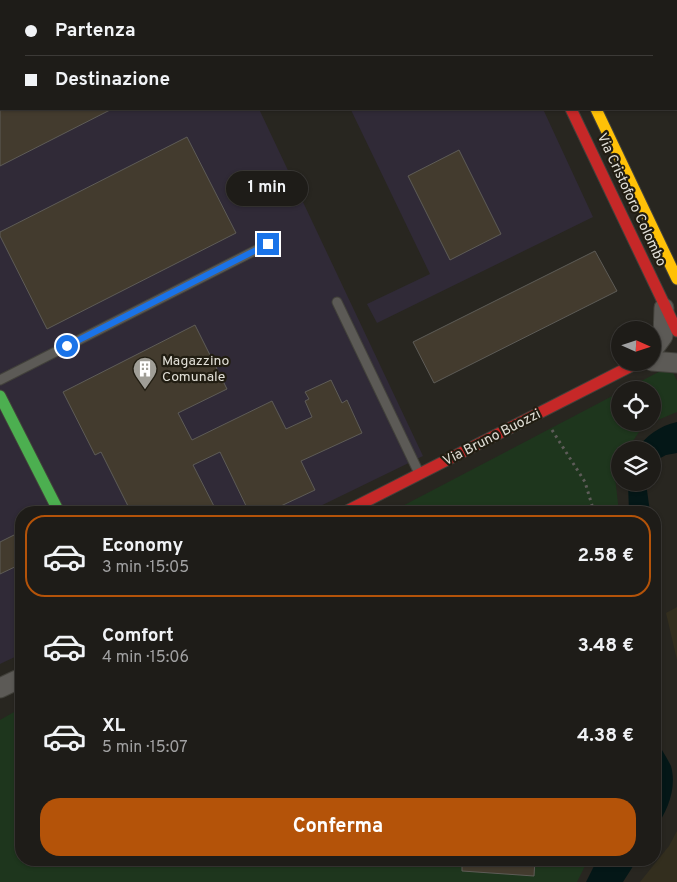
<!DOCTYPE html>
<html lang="it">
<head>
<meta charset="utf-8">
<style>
  :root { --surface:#1e1c18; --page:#2b2925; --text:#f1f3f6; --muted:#a1a1a2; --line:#3c3a37; --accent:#b45309 }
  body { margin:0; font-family:Overpass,sans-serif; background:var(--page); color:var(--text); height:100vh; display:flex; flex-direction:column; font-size:19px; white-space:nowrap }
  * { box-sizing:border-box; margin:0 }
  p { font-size:16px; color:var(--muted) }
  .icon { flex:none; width:28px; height:28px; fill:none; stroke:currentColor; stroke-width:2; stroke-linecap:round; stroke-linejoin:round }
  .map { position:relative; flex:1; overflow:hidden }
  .details { position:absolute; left:15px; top:506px; width:646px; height:360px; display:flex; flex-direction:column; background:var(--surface); border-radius:20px; box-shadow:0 1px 4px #0004,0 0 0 1px var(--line) }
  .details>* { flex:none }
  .guide { position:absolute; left:0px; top:0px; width:678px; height:110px; box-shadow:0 1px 4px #0004,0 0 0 1px var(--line); display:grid; align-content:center; height:110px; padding:0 25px; background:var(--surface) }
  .needle { width:32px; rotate:93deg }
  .tools { position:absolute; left:611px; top:321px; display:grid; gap:10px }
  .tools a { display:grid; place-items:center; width:50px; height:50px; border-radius:50%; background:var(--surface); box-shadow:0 1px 4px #0004,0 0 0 1px var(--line); font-size:25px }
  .end { position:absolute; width:22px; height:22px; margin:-11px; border:6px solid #1a73e8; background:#fff; box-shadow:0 0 0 2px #fff }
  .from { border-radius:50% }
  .bubble { position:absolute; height:35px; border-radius:18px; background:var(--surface); box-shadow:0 1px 4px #0004,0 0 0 1px var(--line); font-size:16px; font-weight:700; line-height:35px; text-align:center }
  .guide b { display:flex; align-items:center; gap:18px; height:48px; font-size:19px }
  .guide b+b { border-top:1px solid var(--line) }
  .guide i { width:12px; height:12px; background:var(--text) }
  ul { padding:9px 0 0; list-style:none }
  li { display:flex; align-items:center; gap:15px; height:82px; margin:0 10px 8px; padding:0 15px; border:2px solid transparent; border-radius:20px }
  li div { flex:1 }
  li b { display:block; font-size:19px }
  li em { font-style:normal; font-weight:700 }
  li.selected { border-color:var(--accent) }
  li>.icon { width:45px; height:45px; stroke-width:1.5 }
  .button { display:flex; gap:10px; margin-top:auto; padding:10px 25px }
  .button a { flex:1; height:58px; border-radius:20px; background:var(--accent); color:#fff; font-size:20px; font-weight:700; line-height:58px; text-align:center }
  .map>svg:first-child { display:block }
  .built { fill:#332e1e }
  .industrial { fill:#302a37 }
  .green { fill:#1e361d }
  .water { fill:#041717 }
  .building { fill:#433b2e; stroke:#5e5c57 }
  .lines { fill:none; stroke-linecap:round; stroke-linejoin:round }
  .lane-casing { stroke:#42413b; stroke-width:11 }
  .street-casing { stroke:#42413b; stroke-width:21 }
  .fast-casing { stroke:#42413b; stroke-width:13 }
  .slow-casing { stroke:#42413b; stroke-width:13 }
  .jam-casing { stroke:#42413b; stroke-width:13 }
  .path { stroke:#5e5c59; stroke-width:3; stroke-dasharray:2.5 4; stroke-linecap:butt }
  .lane { stroke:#5c5a56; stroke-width:9 }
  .street { stroke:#5c5a56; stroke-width:19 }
  .fast { stroke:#4caf50; stroke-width:11 }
  .slow { stroke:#ffc107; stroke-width:11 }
  .jam { stroke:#c62828; stroke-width:11 }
  .route { stroke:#1a73e8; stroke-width:6 }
  .labels { text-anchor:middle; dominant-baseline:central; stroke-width:4.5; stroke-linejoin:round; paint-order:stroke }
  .street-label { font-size:14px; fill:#e1dfd7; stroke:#211d12 }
  .poi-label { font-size:14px; fill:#e1dfd7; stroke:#211d12; text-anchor:start }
</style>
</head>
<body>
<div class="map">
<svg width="677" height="882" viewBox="0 0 677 882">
  <rect width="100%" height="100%" fill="#282620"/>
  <path class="built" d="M677,607V660L666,613Z
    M677,831V882H640L669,846Z"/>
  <path class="industrial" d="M0,0H207L208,1H1V109H259L423,456L308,512H21V654L0,664Z
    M354,109H543L593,217L377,323L367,304L430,274L351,110Z"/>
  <path class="green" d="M670,366L677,381V412L653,422L652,390H624Z
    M620,392V422L652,423L643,426L627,450H620V460L614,468L619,512H391Z
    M21,708V860H588L577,882H0V720Z"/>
  <path class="water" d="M677,422V453L666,455L653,462L652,450H636C646,436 659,426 677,422Z
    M628,483H646L650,512H629Z
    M655,738C660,747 666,756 671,766C677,788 668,810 655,829Z
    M597,860H637L623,882H586Z"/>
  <path class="building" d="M0,109H112L0,166Z
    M187,137L236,233L47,329L0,236V232Z
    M459,150L501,234L450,260L408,176Z
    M595,251L617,291L434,383L413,342Z
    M195,325L227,389L178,413L192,440L272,401L286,429L312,417L305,401L309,399L305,392L331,380L342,403L347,400L362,433L301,461L315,490L268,512H249L220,452L193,465L217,512H131L101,452L95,455L63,392Z
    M14,535L21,549V564L0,574V542Z
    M462,860H535L534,876L462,871Z"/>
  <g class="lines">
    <defs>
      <path id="lane" d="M337,302L419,473
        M0,380L268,244"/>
      <path id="street" d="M652,351L663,336L664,308
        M652,361L677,363
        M0,688L21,678"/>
      <path id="fast" d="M544,0V1
        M0,396L59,512"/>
      <path id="slow" d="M519,0L520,1
        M596,109L677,279"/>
      <path id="jam" d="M571,109L677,331
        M345,512L639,362"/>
    </defs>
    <use href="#lane" class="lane-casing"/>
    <use href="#street" class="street-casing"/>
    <use href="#fast" class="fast-casing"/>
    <use href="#slow" class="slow-casing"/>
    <use href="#jam" class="jam-casing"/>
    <path class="path" d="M552,430L585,482L594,512"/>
    <use href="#lane" class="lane"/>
    <use href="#street" class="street"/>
    <use href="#fast" class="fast"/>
    <use href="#slow" class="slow"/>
    <use href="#jam" class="jam"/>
  </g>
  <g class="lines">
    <path class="route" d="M67,346L268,244"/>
  </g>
  <defs>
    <symbol id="building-pin" viewBox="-11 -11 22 30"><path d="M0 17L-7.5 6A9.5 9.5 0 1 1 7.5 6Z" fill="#a09e97" stroke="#211d12"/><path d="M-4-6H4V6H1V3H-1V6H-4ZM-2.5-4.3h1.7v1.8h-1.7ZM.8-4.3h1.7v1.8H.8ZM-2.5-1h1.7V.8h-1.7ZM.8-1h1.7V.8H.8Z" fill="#fff"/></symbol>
  </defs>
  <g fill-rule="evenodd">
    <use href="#building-pin" x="131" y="355" width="28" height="38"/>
  </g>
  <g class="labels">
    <g class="street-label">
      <text transform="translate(631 200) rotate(65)">Via Cristoforo Colombo</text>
      <text transform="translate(492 438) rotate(-27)">Via Bruno Buozzi</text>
    </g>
    <g class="poi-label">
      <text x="162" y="361">Magazzino<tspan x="162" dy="16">Comunale</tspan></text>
    </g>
  </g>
</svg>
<div class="tools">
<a><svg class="needle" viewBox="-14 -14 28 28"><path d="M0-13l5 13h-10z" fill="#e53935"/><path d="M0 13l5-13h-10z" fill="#a1a1a2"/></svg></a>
<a><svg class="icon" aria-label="locate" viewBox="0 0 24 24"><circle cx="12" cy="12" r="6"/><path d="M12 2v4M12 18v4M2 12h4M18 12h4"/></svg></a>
<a><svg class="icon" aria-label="layers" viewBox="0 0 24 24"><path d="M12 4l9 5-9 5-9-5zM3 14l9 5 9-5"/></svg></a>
</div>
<i class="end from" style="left:67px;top:346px"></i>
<i class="end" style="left:268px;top:244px"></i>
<div class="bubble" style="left:226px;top:171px;width:82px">1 min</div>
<div class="guide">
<b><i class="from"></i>Partenza</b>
<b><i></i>Destinazione</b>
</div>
<section class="details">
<ul>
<li class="selected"><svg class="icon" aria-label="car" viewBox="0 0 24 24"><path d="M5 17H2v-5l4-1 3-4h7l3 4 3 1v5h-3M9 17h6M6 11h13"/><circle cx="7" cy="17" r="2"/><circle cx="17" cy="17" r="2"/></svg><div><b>Economy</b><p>3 min · 15:05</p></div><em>2.58 €</em></li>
<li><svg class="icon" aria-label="car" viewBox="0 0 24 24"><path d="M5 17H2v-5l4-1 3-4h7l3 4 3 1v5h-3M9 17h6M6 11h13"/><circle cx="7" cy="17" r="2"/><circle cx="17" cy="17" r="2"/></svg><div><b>Comfort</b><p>4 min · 15:06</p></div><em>3.48 €</em></li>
<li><svg class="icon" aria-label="car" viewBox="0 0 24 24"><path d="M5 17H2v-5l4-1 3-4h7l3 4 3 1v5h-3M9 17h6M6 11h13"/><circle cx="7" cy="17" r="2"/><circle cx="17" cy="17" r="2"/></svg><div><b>XL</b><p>5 min · 15:07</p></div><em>4.38 €</em></li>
</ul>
<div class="button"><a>Conferma</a></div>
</section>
</div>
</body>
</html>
